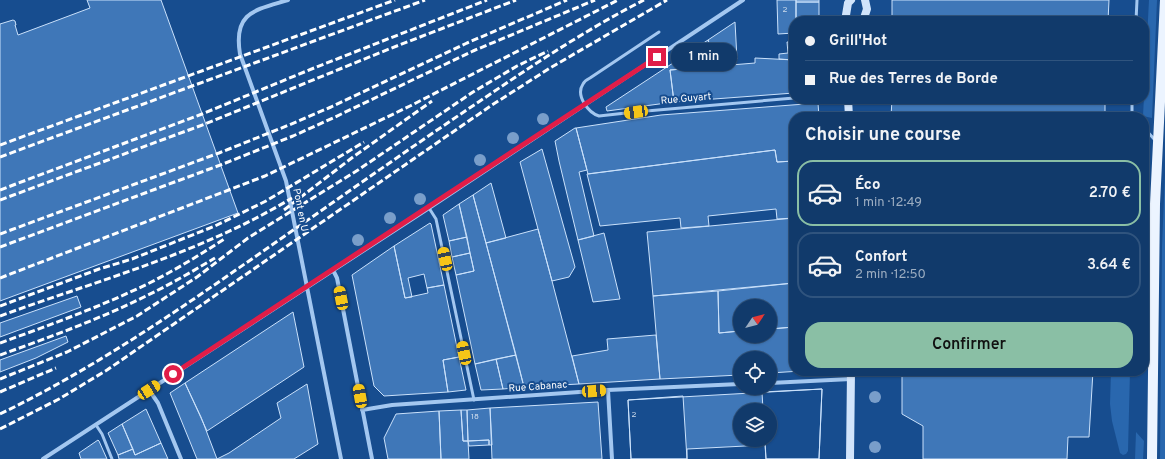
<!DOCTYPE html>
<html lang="fr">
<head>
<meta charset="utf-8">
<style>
  :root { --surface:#113a6b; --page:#1a4171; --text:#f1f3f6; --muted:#9cadc1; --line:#30547e; --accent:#8abfa5 }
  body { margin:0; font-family:Overpass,sans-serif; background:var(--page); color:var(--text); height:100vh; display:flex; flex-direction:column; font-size:15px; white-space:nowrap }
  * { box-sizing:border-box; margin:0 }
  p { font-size:13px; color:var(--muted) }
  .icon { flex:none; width:22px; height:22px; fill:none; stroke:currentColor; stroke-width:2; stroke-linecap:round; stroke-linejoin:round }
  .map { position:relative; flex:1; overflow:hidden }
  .sheet { position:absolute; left:789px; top:112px; width:360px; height:264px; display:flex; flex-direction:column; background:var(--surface); border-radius:16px; box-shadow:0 1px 3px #0004,0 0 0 1px var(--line) }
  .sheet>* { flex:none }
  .banner { position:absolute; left:789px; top:16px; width:360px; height:88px; border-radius:16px; box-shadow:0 1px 3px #0004,0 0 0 1px var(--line); display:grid; align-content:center; height:88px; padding:0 16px; background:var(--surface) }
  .needle { width:26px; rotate:55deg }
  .fabs { position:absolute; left:733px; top:299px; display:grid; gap:8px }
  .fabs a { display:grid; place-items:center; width:44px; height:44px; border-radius:50%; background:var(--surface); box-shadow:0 1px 3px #0004,0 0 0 1px var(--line); font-size:20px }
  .end { position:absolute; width:18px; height:18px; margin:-9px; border:5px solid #e11d48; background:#fff; box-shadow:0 0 0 2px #fff }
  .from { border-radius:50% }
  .bubble { position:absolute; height:28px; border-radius:14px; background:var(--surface); box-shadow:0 1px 3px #0004,0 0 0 1px var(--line); font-size:13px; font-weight:600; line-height:28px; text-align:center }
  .car { position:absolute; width:12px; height:24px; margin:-12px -6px; border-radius:5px; box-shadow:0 0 3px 1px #0007; background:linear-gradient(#f5c518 24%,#345 0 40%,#f5c518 0 76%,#345 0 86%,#f5c518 0) }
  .banner b { display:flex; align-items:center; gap:14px; height:38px; font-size:15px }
  .banner b+b { border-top:1px solid var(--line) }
  .banner i { width:10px; height:10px; background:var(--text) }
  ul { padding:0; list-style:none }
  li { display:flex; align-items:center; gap:12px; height:66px; margin:0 8px 6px; padding:0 8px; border:2px solid var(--line); border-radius:16px }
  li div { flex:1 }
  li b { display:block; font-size:15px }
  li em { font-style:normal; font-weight:600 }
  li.on { border-color:var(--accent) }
  li>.icon { width:36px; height:36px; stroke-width:1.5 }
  h2 { padding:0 16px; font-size:18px; line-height:48px }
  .primary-button { display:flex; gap:8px; margin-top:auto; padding:8px 16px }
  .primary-button a { flex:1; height:46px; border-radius:16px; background:var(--accent); color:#111; font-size:16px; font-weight:600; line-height:46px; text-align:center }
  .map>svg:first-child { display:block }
  .green { fill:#2967ae }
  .building { fill:#3f77b8; stroke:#cae1fb; fill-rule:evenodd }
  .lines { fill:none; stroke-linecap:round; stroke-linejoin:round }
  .lane { stroke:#a3c7f0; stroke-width:3 }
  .street { stroke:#a3c7f0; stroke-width:4 }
  .secondary { stroke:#d1e4fb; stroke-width:8 }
  .primary { stroke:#ecf4ff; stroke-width:10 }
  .rail { stroke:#fff; stroke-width:3; stroke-dasharray:7 3; stroke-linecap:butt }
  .tree { fill:#799eca }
  .route { stroke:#e11d48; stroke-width:5 }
  .labels { text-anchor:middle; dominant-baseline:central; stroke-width:4; stroke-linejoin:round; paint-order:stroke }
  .number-label { font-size:8px; fill:#cfdded }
  .street-label { font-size:10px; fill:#fff; stroke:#174d8f }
</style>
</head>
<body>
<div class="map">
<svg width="1165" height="459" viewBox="0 0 1165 459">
  <rect width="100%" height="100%" fill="#174d8f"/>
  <path class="green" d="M1149,0H1157L1152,118L1143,116Z
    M1144,152L1148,156L1144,250Z
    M1165,175V459H1160L1162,246Z
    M1111,371H1130L1128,451L1126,454L1123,455L1120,453L1112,421L1110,404Z
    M1136,432L1144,441L1143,459H1135Z"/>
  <path class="building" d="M87,0H161L238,213L0,301V24L13,20L15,21L16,25H15L18,35L90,8Z
    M777,0H796V21H794V33L778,34Z
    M796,0H819V2H796Z
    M892,0H1109L1108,21H892Z
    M796,2H819V21H796Z
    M735,22L737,59L716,61L708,40Z
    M708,40L718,66L670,70L674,102L607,111L606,107Z
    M787,42H794V60L779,59V54L788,53Z
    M755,58L794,60V93L674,102L670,70L755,63Z
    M892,99H1105V117H891Z
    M818,103L819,117H794V161L777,162L775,150L588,174L576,128L661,115Z
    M575,128H576L587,170L579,172L594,236L578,240L559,161L555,141Z
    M542,149L575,267L569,277L552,281L520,162Z
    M775,150L777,162L794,161V218L777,219L776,209L708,216L709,226L681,228L680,218L600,226L587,174Z
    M491,183L506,238L486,243L473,195Z
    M473,195L516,355L475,364L456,275L474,271L459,204Z
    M459,204L467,237L449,241L443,215Z
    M794,218V283L653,296L647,232Z
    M430,223L431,224L444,285L427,288L424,274L408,278L412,297L405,298L394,246Z
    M538,229L552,281L579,384L524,387L486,243Z
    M604,233L620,299L593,302L578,240Z
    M467,237L470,253L452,257L449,241Z
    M394,246L405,298L428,293L427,288L444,285L459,357L443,360L448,392L384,396L374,386L352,275Z
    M470,253L474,271L456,275L452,257Z
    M794,283V327L770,329V306H740V331L719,333L718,291Z
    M718,291L719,333L740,331V336H770V329L794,327V371H801L770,373V358H740V375L660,379L653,296Z
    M77,296L81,307L0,337V323Z
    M293,312L304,367L207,431L185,383Z
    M656,335L660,379L579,384L572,356L608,350L607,339Z
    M66,336L68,342L36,358L0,372V360Z
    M516,355L524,387L503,389L496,359Z
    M459,357L466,390L448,392L443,360Z
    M496,359L503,389L481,390L475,364Z
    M902,371H1093L1089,437H1068L1067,459H923V426L902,414Z
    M185,383L201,417L217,459H197L170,393Z
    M307,384L318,444L294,459H217L229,453L281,418L277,403Z
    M822,389L819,459H766L765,445L687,449V459H631L628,400ZM740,410H770V440H740Z
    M822,389L819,459H766L765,440H770V410H763L762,392Z
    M683,396L687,459H631L628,400Z
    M598,402L602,459H492L490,408Z
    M490,408L492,445H489V440L468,441L467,410Z
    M146,409L161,443L135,455L122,424Z
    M461,410L463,441H468L469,459H441L439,411Z
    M461,410H467L468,441H463Z
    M439,411L441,459H388L384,438L396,414Z
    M122,424L133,449L118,455L108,433Z
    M98,440L99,441L107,459H81L79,453Z
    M489,440V445L469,446L468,441Z
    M161,443L168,459H119L118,455L133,449L135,455Z"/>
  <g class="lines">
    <path class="lane" d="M1136,21L1137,0
      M659,32L590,78C588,79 584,82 583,84C575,96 589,113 599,116L635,112L794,98
      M1132,99V114L1134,117
      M1144,128L1155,140
      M429,208L436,219L474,400
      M96,425L102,434L112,459"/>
    <path class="street" d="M288,0C255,10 233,12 240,54L286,181L341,459
      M333,270L337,278L372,459
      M770,383L851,379
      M149,390L158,403L181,459
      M608,390L612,459
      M362,410L392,405L608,390L740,384
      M43,459L429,208L743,0"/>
    <path class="secondary" d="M845,21L848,3L851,0
      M863,21L867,9L865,0
      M848,99L849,117
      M850,459L851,371"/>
    <path class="primary" d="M1152,459L1155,204L1165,0"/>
    <path class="rail" d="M0,145L395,0
      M0,157L425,0
      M0,190L202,114L314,68L487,0
      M0,200L205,124L389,49L516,0
      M284,210L353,157L432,101
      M0,234L219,153L289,125L331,107L467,43L567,0
      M0,247L223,164L293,136L333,118L473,51L595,0
      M0,278L265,176L410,106L618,0
      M0,306L99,269L132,259L215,226L266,201L364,142
      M0,316C99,280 201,253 292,198
      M0,343C47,326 94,309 139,288C169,274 198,256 226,238
      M0,355C50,337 100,319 148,295C171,284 193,271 215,258
      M0,379L67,352L137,316L197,277L248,238L358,170L473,92L517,66L548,51
      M0,392L56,368
      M0,414C87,372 167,318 246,263C324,209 401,154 480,101C533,65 587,29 644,0
      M0,429L59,399L107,370L492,105L550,68L667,0"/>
  </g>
  <g class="tree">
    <circle cx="543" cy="119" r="6"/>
    <circle cx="513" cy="138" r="6"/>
    <circle cx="480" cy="160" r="6"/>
    <circle cx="420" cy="199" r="6"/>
    <circle cx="390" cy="218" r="6"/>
    <circle cx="358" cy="240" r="6"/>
    <circle cx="875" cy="397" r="6"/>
    <circle cx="875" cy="447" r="6"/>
  </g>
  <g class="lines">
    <path class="route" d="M173,374L657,57"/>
  </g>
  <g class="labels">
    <g class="number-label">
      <text x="785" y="10">2</text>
      <text x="634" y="415">2</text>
      <text x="475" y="417">18</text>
    </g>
    <g class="street-label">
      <text transform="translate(686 99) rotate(-5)">Rue Guyart</text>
      <text transform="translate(300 210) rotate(79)">Pont en U</text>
      <text transform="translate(538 387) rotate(-4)">Rue Cabanac</text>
    </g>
  </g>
</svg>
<div class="fabs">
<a><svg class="needle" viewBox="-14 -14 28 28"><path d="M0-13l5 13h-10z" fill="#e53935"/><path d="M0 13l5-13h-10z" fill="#9cadc1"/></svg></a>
<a><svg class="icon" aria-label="locate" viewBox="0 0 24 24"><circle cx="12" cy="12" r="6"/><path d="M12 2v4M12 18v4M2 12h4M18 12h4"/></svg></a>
<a><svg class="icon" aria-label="layers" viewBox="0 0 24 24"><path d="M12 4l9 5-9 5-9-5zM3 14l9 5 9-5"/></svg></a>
</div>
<i class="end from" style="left:173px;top:374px"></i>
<i class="end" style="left:657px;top:57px"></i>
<div class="bubble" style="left:671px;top:43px;width:66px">1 min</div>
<i class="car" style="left:636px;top:112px;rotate:262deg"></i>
<i class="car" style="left:445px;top:259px;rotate:348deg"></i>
<i class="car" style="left:341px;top:298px;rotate:349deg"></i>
<i class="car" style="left:464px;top:353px;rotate:348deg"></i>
<i class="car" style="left:149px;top:390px;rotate:57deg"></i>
<i class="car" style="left:594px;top:391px;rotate:86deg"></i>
<i class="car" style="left:360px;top:396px;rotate:350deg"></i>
<div class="banner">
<b><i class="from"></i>Grill'Hot</b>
<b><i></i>Rue des Terres de Borde</b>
</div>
<section class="sheet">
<h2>Choisir une course</h2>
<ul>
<li class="on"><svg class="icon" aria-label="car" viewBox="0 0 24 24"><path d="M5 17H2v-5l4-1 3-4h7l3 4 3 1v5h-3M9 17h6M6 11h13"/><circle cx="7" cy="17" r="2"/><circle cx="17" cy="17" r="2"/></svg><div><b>Éco</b><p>1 min · 12:49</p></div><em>2.70 €</em></li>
<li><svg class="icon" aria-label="car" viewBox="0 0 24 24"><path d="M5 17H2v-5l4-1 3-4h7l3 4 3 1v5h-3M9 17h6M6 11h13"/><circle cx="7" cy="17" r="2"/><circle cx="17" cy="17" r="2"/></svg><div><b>Confort</b><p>2 min · 12:50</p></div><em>3.64 €</em></li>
</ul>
<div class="primary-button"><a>Confirmer</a></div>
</section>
</div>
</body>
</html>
